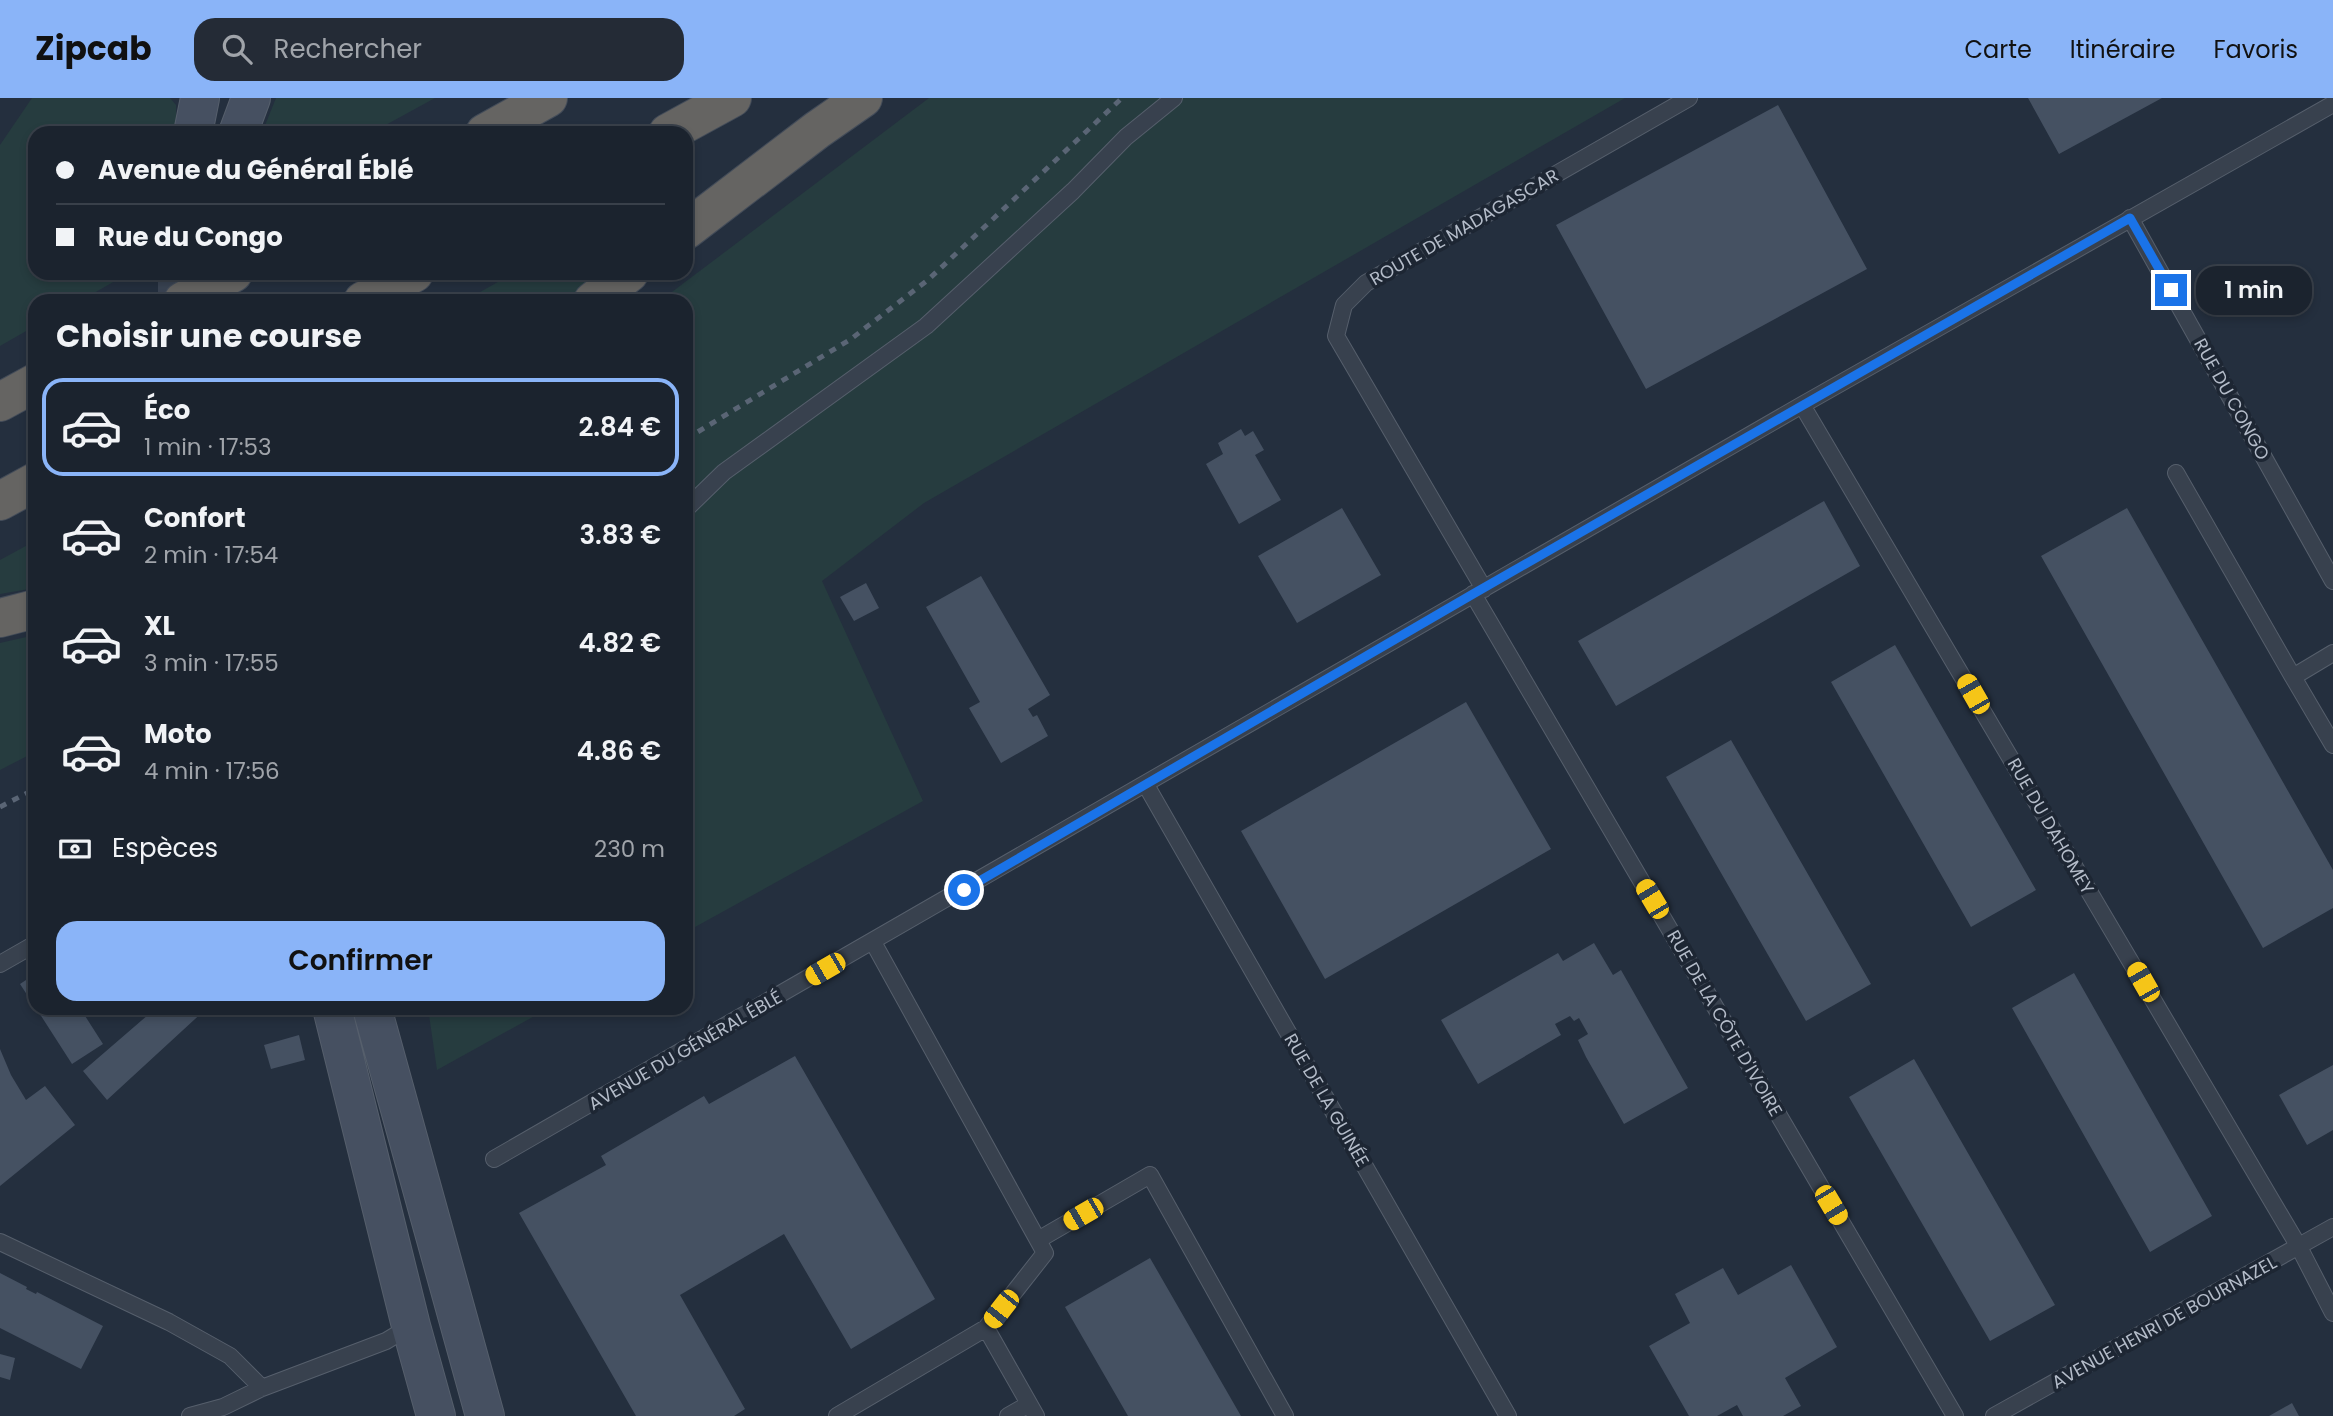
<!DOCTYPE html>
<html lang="fr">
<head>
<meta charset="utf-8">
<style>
  :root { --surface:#1b232e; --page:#242b36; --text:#f1f3f6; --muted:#a0a4aa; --line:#39404a; --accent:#8ab4f8 }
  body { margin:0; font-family:Poppins,sans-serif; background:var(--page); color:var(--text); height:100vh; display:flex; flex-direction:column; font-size:26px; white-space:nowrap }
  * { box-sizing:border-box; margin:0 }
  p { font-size:23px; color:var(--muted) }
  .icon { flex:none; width:38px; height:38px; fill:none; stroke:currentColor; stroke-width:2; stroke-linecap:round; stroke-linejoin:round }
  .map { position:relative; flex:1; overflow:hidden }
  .sheet { position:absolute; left:28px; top:196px; width:665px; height:721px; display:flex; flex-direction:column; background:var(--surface); border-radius:21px; box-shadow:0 4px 10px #0003,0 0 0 2px var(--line) }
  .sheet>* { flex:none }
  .guide { position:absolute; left:28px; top:28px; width:665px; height:154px; border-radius:21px; box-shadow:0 4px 10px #0003,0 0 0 2px var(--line); display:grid; align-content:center; height:154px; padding:0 28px; background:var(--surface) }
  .end { position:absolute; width:32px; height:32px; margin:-16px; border:9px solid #1a73e8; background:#fff; box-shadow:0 0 0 4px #fff }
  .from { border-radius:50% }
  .bubble { position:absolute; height:49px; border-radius:21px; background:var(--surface); box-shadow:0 4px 10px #0003,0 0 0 2px var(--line); font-size:23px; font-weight:600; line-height:49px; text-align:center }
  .car { position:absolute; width:21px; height:42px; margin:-21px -10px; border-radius:9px; box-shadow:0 0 5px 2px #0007; background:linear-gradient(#f5c518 24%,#345 0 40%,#f5c518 0 76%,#345 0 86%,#f5c518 0) }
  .guide b { display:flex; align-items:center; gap:24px; height:66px; font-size:26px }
  .guide b+b { border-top:2px solid var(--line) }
  .guide i { width:18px; height:18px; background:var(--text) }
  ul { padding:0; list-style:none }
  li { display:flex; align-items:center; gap:21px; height:98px; margin:0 14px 10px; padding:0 14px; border:4px solid transparent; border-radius:21px }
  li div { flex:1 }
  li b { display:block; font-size:26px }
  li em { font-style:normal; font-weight:600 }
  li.active { border-color:var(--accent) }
  li>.icon { width:63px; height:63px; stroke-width:1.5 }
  h2 { padding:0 28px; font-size:32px; line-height:84px }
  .pay { display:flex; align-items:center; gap:18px; height:77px; padding:0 28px; font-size:26px }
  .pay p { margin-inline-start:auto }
  .button { display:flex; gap:14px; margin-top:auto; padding:14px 28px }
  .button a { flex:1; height:80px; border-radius:21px; background:var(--accent); color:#111; font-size:28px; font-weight:600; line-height:80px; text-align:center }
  header { display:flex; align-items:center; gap:42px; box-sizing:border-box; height:98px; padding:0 35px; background:var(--accent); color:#111 }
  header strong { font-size:33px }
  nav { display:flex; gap:38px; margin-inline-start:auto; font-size:24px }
  .search { width:490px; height:63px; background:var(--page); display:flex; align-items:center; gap:18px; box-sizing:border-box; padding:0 24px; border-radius:21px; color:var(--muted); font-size:26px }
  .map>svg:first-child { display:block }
  .green { fill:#263c3f }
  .building { fill:#455162 }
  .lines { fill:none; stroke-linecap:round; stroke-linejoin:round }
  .secondary-tunnel { stroke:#3a4453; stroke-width:38; stroke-dasharray:38 19; stroke-linecap:butt }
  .service-casing { stroke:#565f6c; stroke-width:18 }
  .secondary-casing { stroke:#565f6c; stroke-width:40 }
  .trunk-casing { stroke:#434c59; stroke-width:40 }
  .service { stroke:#38414e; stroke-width:16 }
  .secondary { stroke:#465061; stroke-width:38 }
  .trunk { stroke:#656462; stroke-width:38 }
  .rail { stroke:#5a6575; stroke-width:5; stroke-dasharray:7 7; stroke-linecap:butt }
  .route { stroke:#1a73e8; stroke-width:9 }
  .labels { text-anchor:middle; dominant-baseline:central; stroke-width:7; stroke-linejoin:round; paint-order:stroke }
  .street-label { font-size:18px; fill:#b4bcc9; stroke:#1d2633 }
</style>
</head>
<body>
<header>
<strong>Zipcab</strong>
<div class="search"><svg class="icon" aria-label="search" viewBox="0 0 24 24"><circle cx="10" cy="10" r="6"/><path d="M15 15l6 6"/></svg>Rechercher</div>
<nav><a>Carte</a><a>Itinéraire</a><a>Favoris</a></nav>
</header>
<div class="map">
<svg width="2333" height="1318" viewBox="0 0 2333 1318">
  <rect width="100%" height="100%" fill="#242f3e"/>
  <path class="green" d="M32,0H170L176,7V35H35V175H129L80,203H35V228L0,248V47Z
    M276,0H435L371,35H262Z
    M929,0H1625L924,405L822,483L923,703L686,834V203H660Z
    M514,175H604L567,203H464Z
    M35,443V490L0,496V462Z
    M35,537V654L0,672V545Z
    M428,910H549L437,972Z"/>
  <path class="building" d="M2028,0H2162L2059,56Z
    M1778,7L1867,171L1646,291L1556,127Z
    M1241,331L1245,338L1253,333L1264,352L1255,357L1281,402L1239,426L1206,366L1223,356L1218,345Z
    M1824,403L1860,468L1616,608L1578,543Z
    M1342,410L1381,477L1297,525L1258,458Z
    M2127,410L2333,772V810L2263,850L2041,458Z
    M981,478L1050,597L1028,611L1033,619L1037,617L1048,638L1001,665L969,610L980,604L926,509Z
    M866,485L879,510L854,523L840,499Z
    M1895,547L2036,792L1971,829L1831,584Z
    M1466,604L1551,751L1325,881L1241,733Z
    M1731,642L1871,886L1806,923L1666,679Z
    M1594,845L1613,877L1621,872L1688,990L1624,1026L1586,959L1578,942L1588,936L1579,920L1574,923L1570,918L1555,926L1561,937L1478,986L1441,922L1558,855L1563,863Z
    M2074,875L2212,1118L2150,1154L2012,910Z
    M35,876V909L20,886Z
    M36,910H80L103,946L72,966Z
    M156,910H207L107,1002L83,973Z
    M299,937L305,962L271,971L264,947Z
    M0,951L11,977L26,1002L45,988L75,1027L0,1088Z
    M795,958L935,1201L851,1251L784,1136L680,1197L745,1311L734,1318H636L519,1115L606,1067L601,1058L704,998L709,1006Z
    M1914,961L2055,1207L1990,1243L1849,999Z
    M2333,967V1032L2307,1047L2279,997Z
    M1150,1160L1241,1318H1128L1065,1209Z
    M1791,1167L1837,1249L1785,1280L1801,1308L1783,1318H1743L1737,1307L1717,1318H1689L1649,1248L1690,1225L1675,1196L1723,1170L1738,1197Z
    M0,1175L27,1189L26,1191L36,1196L37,1194L103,1228L81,1271L0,1230Z
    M0,1256L15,1260L10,1282L0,1279Z
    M2292,1305L2299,1318H2269Z"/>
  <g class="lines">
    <path class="secondary-tunnel" d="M177,175V203"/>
    <defs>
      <path id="service" d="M2130,120L2333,483
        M1802,307L2299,1149L2333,1215
        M2176,375L2293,579L2333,555
        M686,411L724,374L926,228L1073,93L1126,39L1174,0
        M1484,491L1336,238L1344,207L1366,185L1689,0
        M1473,496L1955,1318
        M2293,579L2333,647
        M1146,687L1508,1318
        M873,844L1045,1155L986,1230
        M0,866L35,846
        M494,1061L1802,307L2333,6
        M1038,1142L1150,1077L1285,1318
        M0,1144L169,1224L230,1258L262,1290
        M190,1318L223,1309L262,1290L386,1243L411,1228
        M837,1318L986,1230L1036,1318
        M1008,1318L1029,1306
        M1994,1318L2333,1129"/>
      <path id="secondary" d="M193,35L200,0
        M238,35L251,0
        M332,910L411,1228L436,1318
        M372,910L485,1318"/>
      <path id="trunk" d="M485,35L548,0
        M668,35L732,0
        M686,132L817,32L863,0
        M183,203L233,175
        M363,203L414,175
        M593,203L629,175
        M0,304L35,285
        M0,403L35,384
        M0,520L35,511"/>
    </defs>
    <use href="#service" class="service-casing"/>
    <use href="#secondary" class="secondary-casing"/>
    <use href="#trunk" class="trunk-casing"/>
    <use href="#service" class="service"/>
    <use href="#secondary" class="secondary"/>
    <use href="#trunk" class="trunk"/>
    <path class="rail" d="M686,341L851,241L929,181L1122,0
      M0,709L35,691"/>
  </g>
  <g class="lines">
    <path class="route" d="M964,792L1473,496L2130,120L2171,192"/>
  </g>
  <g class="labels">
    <g class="street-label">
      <text transform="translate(1464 129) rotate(-30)">ROUTE DE MADAGASCAR</text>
      <text transform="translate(2232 301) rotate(61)">RUE DU CONGO</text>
      <text transform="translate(2051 728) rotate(60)">RUE DU DAHOMEY</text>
      <text transform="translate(1725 925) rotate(60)">RUE DE LA CÔTE D'IVOIRE</text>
      <text transform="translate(685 952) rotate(-30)">AVENUE DU GÉNÉRAL ÉBLÉ</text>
      <text transform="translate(1327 1002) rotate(60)">RUE DE LA GUINÉE</text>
      <text transform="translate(2164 1224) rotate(-29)">AVENUE HENRI DE BOURNAZEL</text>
    </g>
  </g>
</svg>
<i class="end from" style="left:964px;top:792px"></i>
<i class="end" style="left:2171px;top:192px"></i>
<div class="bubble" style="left:2196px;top:168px;width:116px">1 min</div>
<i class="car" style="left:1973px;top:596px;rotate:330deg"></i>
<i class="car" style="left:1652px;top:801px;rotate:329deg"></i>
<i class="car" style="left:825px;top:871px;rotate:240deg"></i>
<i class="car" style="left:2143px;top:884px;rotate:330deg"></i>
<i class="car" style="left:1831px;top:1107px;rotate:149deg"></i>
<i class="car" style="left:1083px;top:1116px;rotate:240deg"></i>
<i class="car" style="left:1001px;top:1211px;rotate:218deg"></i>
<div class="guide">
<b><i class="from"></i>Avenue du Général Éblé</b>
<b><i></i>Rue du Congo</b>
</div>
<section class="sheet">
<h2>Choisir une course</h2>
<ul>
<li class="active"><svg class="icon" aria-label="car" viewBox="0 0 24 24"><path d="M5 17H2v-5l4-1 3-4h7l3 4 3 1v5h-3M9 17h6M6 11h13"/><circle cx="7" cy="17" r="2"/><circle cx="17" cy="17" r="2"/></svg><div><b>Éco</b><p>1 min · 17:53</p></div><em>2.84 €</em></li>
<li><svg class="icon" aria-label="car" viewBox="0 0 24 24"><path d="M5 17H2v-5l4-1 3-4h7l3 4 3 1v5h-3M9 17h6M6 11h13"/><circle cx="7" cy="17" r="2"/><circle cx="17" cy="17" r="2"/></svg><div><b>Confort</b><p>2 min · 17:54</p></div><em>3.83 €</em></li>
<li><svg class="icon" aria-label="car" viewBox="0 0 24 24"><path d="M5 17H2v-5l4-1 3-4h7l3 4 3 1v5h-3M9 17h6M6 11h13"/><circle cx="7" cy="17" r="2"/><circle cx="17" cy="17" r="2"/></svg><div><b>XL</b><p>3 min · 17:55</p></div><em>4.82 €</em></li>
<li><svg class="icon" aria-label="car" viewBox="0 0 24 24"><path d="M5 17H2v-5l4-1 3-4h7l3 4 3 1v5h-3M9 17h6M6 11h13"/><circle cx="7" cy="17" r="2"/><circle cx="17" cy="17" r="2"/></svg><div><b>Moto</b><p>4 min · 17:56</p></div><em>4.86 €</em></li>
</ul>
<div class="pay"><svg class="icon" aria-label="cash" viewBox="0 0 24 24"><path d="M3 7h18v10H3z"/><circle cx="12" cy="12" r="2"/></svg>Espèces<p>230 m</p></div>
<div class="button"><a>Confirmer</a></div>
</section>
</div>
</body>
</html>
